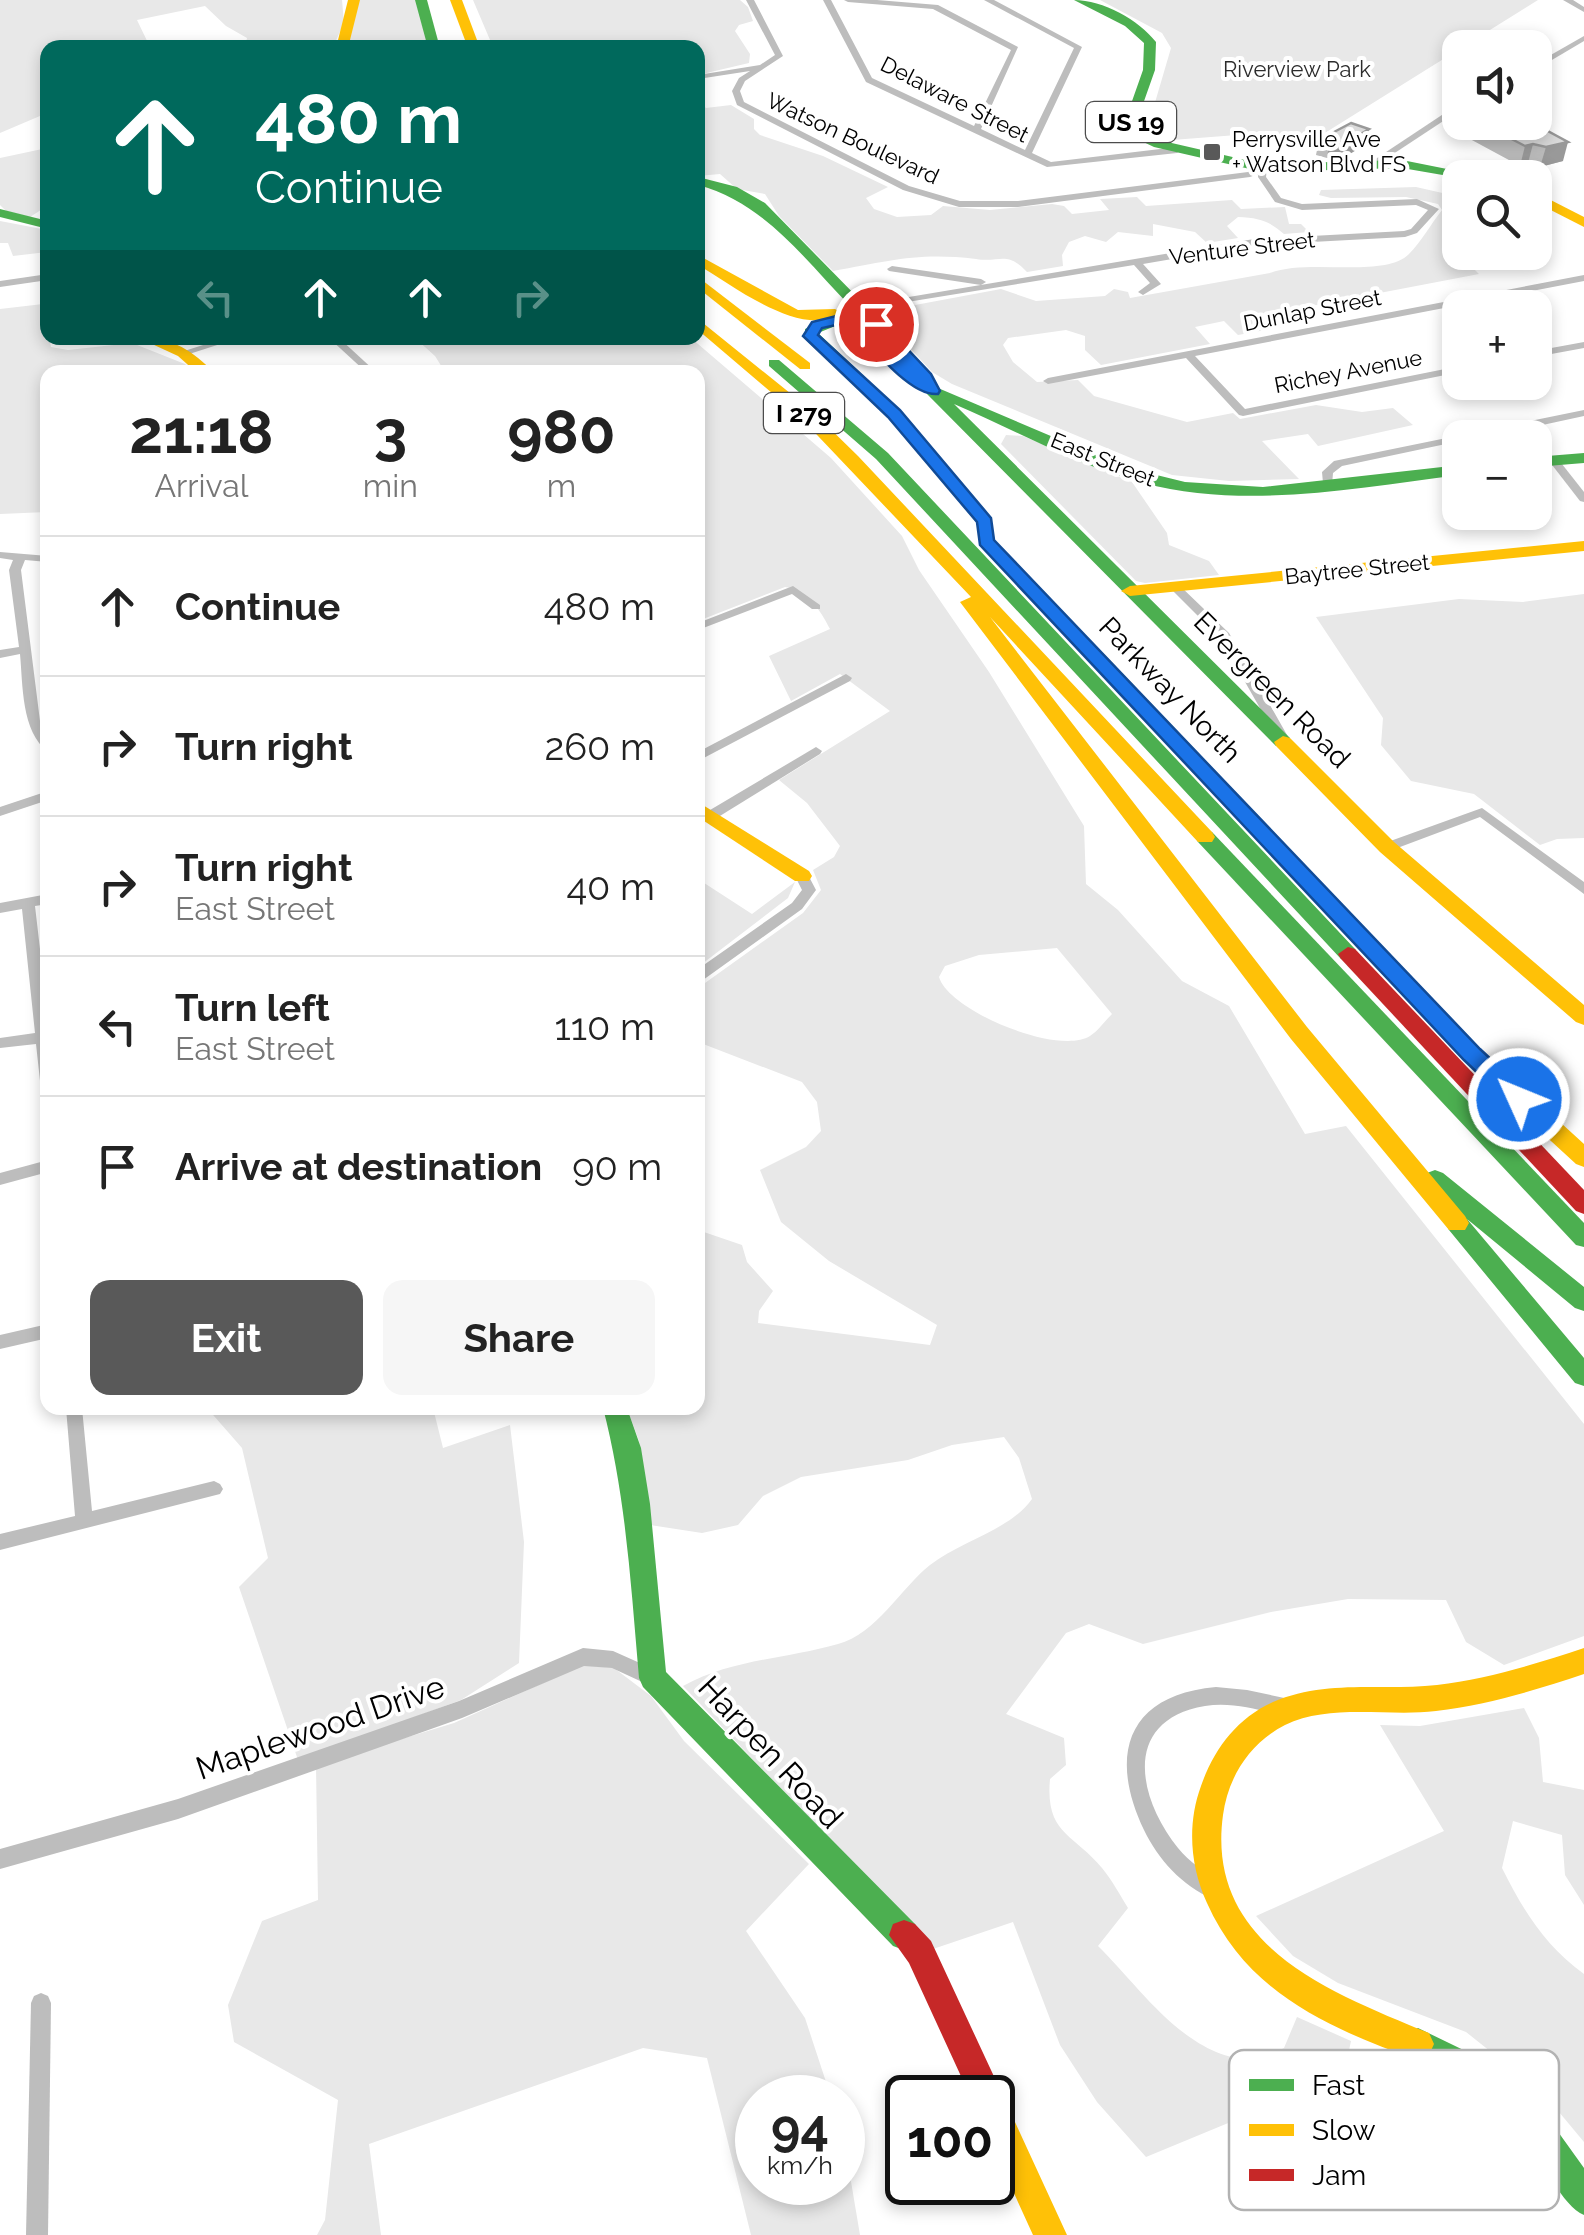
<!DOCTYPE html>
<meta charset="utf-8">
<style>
body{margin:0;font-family:Raleway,sans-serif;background:#f6f6f6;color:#222;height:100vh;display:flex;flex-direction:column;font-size:38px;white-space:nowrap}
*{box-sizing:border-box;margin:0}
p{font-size:32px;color:#767676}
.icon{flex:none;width:55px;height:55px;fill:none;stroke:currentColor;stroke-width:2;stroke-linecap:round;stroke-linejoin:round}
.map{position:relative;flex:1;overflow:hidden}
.sheet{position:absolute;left:40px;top:365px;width:665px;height:1050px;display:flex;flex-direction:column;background:#fff;border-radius:20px;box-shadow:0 5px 15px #0003}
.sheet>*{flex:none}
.hud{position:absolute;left:40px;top:40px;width:665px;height:305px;border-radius:20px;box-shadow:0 5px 15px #0003;background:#00695c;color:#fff;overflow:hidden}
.controls{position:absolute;left:1442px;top:30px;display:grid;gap:20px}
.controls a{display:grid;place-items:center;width:110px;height:110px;border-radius:20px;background:#fff;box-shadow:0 5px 15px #0003;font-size:50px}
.speed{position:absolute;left:735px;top:2075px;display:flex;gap:20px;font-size:50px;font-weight:700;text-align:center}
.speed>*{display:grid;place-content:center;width:130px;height:130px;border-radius:50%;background:#fff;box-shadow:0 5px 15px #0003;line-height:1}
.speed small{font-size:25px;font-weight:400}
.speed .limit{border:5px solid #111;border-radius:15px;background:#fff;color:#111}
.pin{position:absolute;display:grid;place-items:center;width:85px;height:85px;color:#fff;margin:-42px;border:5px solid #fff;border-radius:50%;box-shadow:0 2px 10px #0007}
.me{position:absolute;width:110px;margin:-55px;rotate:314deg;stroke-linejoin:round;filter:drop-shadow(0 0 8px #0008)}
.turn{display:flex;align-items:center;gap:35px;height:210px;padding:0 50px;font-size:45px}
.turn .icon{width:130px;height:130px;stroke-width:2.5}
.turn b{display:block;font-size:70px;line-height:85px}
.lanes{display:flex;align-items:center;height:95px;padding:0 50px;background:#0003;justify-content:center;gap:50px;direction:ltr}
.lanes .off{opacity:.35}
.eta{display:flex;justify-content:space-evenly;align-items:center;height:170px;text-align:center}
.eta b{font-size:60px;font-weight:700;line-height:70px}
.cta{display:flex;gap:20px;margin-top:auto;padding:20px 50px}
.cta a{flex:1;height:115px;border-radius:20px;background:#595959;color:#fff;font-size:40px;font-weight:700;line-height:115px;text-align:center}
.cta a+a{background:#f6f6f6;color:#222}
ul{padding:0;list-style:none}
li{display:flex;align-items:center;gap:30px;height:140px;padding:0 50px;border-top:2px solid #e0e0e0}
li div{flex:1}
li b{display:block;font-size:38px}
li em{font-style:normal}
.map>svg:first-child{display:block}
</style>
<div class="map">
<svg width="1584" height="2235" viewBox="0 0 1584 2235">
<rect width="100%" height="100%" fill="#fff"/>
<g fill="#e8e8e8" fill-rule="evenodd">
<polygon points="0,0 342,0 344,23 333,47 245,47 247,38 226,26 205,6 137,20 150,47 48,48 47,113 0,133"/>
<polygon points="354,0 421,0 434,48 342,48"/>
<polygon points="473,0 740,0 748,7 753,21 739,25 735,31 750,54 749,63 698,75 698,48 493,47"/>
<polygon points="1100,0 1538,0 1312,141 1263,133 1172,140 1149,123 1171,48 1162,33"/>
<path d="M698,82L700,103L706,108L731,105L754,119V129L760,135L823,156L888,187L866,198L874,209L897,217L931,215L943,206L990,210L1052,204L1064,206L1072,214L1109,210L1100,199L1137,197L1146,206L1232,200L1241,209L1285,207L1289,224H1301L1309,232L1284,234C1269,221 1260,218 1238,217L1227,226L1238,238L1207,243L1195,232L1153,224V236L1118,232L1106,242L1085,236L1069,242L1062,255L1063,266L1027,272C1006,250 1001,263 976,259C918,252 890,261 833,271L779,216L765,194L737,189L720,174L698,176Z"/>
<polygon points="47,148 47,206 30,217 6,211 0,205 0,158"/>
<path d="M1416,187L1460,197V252L1476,253L1468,263L1479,274L1301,308L1305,314L1292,317L1298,324L1238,335L1224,321L1195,327L1210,344L1101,365L1085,350V336L1066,330L1008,338L1003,345L1013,362L1037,382L1078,380L1094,396L1187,422L1233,413L1240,419L1316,405L1362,412L1393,408L1413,425L1318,446L1308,434L1262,441L1299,479L1229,481L1172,475L952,384L932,372L883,319V311L1001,289L1036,301L1105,296L1114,289L1128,292L1130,298L1270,273C1308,258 1384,279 1409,254C1421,242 1431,224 1442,210L1438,204L1406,197L1331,198L1319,195L1321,190Z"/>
<polygon points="0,221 47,230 47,252 13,256 8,243 0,243"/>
<polygon points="43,304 51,347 68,350 132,343 185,364 193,372 48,372 47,512 0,514 0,309"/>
<path d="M415,338H691L831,458L902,536L919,570L989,672L1084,826L1086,884L1118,910L1182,981L1229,1006L1305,1134L1346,1126L1584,1424V1636L1504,1665L1466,1642L1446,1600L1348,1599L1271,1612L1143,1644L1089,1624L1066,1633L1006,1714L1064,1738L1066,1765L1050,1779C1045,1834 1073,1833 1102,1868C1112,1880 1120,1895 1128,1908L1098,1946C1141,1988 1186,2059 1254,2060C1264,2060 1275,2052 1284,2048L1297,2017L1351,2041L1339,2097L1250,2114L1146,2157L1097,2102L1060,2045L1013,1922L933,1949L683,1686C732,1659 786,1659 838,1644C876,1634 901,1588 930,1565C961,1541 1010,1530 1032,1499L1019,1458L1004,1437L952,1445L908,1460L801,1477L763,1496L738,1525L702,1533L650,1525L639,1441L627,1408H698V1230L742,1245L747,1262L773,1291L759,1311L758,1323L930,1345L937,1325L829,1261L781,1222L760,1170L806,1147L821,1131L817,1102L802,1082L698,1042V988L803,913L821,890L813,870L834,857L840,846L807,803L779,780L890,711L840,674L791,701L769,656L830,629C820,610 808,590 785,587L698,621V372H445L435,356ZM1057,948L1112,1014C1105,1021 1098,1031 1090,1036C1058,1056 949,1011 939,977L945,966L979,955Z"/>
<polygon points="1006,435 1023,436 1132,482 1167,533 1169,545 1209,561 1219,575 1145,583 1136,581 1001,444"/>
<polygon points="1584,594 1584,838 1557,839 1540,845 1474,794 1411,781 1381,745 1383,718 1316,617 1459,599 1523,602"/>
<polygon points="698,879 752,914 795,882 788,898 698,967"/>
<polygon points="207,1408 433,1408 443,1448 510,1425 524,1542 519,1663 461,1700 298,1760 239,1587 268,1558 242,1448"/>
<polygon points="583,1665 614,1668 651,1696 684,1741 809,1864 746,1931 805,2018 831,2097 758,2098 758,2182 842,2182 843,2134 860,2235 751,2235 707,2058 643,2048 369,2144 381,2235 317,2235 325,2220 338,2100 234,2042 228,2005 262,1921 318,1900 316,1765 454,1723"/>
<path d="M1524,1708L1539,1738L1543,1782L1584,1790V1905L1565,1875L1562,1835L1513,1821L1502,1868C1523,1910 1545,1946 1584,1974V2142L1544,2094L1466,2032L1338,1983L1293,1956L1256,1916L1444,1831L1380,1725L1420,1726Z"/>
</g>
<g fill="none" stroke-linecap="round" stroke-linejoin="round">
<g fill="#bdbdbd" fill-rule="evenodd">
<polygon points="746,0 754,0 783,56 745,81 740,91 744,102 909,186 960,201 1018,201 1248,172 1263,165 1267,168 1266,177 1281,198 1302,204 1417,199 1439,209 1417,233 1405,237 1254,245 1143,264 1161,284 1143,295 1138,292 1150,283 1134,265 858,310 856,308 861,305 1254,239 1404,231 1411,229 1428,210 1416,205 1302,210 1275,202 1258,177 1258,174 1250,177 1018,207 959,207 903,190 737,105 732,91 739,78 750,71 698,79 698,75 760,65 775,55"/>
<polygon points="823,0 831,0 872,78 974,126 1011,50 933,9 848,2 844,0 877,0 938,5 1018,47 981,129 1025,150 1074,48 984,0 994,0 1082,47 1032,153 1051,162 1177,147 1181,150 1177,153 1047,167 866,82"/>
<polygon points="1563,0 1573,0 1584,7 1584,12"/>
<polygon points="1584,36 1584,41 1535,70 1535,64"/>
<polygon points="1460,103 1460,110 1375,166 1368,164"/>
<polygon points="1480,252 1489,252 1479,266 1473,266 1471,264"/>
<polygon points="892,266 981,279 986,282 981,285 889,271 887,269"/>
<polygon points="48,274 48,280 0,287 0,281"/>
<polygon points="1584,275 1584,281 1195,356 1245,409 1460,366 1460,372 1243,416 1239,415 1186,358 1048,384 1043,381 1048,378"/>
<polygon points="225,338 239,338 183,356 178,353"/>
<polygon points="329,338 339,338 376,372 366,372"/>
<polygon points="1584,342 1584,348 1535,357 1535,351"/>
<polygon points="1584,410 1584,416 1483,438 1460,438 1460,441 1342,466 1333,473 1332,485 1323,483 1322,472 1334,461"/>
<polygon points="1554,458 1558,459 1584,492 1584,502 1580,501 1549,461"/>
<path d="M0,552L48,556V562L25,560L21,570L40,721L48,735V752C21,731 23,685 20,654L0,658V650L19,647L9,570L13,560L0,558Z"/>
<polygon points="1175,584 1179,585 1229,633 1291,742 1289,745 1281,745 1220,638 1169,587"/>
<polygon points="793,586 820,605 820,609 812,609 792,594 698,630 698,623"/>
<polygon points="846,674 852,678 850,681 698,761 698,752"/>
<polygon points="816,747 822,751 820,754 715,819 705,819 703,816 705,813"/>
<polygon points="48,791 48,800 0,816 0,807"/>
<polygon points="1482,808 1584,882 1584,894 1480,817 1392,850 1382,850 1380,847 1382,844"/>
<polygon points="802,871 807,873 816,890 802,909 703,980 698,981 698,969 792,903 802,890 795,876"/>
<polygon points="48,894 48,904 35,906 48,1018 48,1095 41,1090 36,1044 0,1048 0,1038 35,1033 22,909 0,913 0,903"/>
<polygon points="48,1160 48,1172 0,1185 0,1173"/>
<polygon points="48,1324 48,1338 0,1349 0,1335"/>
<polygon points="66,1408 82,1408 92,1511 214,1481 220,1484 223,1489 220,1494 0,1550 0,1534 75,1516"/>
<polygon points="583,1648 613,1651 660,1672 662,1678 660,1684 653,1687 612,1668 584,1666 462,1718 178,1819 0,1869 0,1849 178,1799 459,1701"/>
<path d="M1216,1687L1247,1690L1289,1699L1296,1702L1298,1708L1296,1714L1289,1717C1262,1711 1233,1701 1205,1706C1122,1720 1137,1797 1178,1848C1189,1862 1205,1872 1220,1882L1223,1889L1220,1896L1213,1899C1182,1886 1158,1859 1144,1830C1108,1755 1127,1695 1216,1687Z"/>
<polygon points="41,1993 48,1996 51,2003 48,2235 26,2235 31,2003 34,1996"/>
</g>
<g fill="#4caf50" fill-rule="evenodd">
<polygon points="415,0 427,0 440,48 428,48"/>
<path d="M1074,0C1103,0 1139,20 1156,42L1155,70L1137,121L1145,132L1163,141L1263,164L1402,160L1492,178H1460L1402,168L1263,172L1154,147L1135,138L1125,121L1143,70L1144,43L1125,26Z"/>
<path d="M698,177L737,187L765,203L912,353L938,388L1124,467L1185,482L1263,487L1460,465V475C1355,488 1247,510 1143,483C1077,466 1016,430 954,404L1290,738V746H1276L927,394L919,378L860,316L818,333L900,410L991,518L994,541L992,545H980L977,523L888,416L805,339V329L852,308C804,259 765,203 698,185Z"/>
<polygon points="0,209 48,221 48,229 0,217"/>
<polygon points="769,360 779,360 888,453 1355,949 1358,954 1355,959 1341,959 876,459 769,366"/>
<polygon points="1584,453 1584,463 1535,467 1535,457"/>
<polygon points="1205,830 1212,832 1584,1223 1584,1247 1576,1245 1198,842 1195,837 1198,832"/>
<polygon points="1435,1170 1443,1173 1584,1287 1584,1311 1575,1308 1467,1219 1584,1358 1584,1386 1575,1383 1449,1230 1445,1223 1449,1216 1464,1216 1427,1185 1423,1179 1427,1173"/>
<path d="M603,1408H627L641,1448L650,1504L666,1672L915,1924L919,1935L915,1946L904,1950L893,1946L643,1687L639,1678C631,1587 626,1496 603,1408Z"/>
<path d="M1418,2028L1482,2059L1505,2075L1546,2115L1584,2168V2215C1562,2206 1540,2157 1522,2136C1490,2099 1452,2074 1407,2055L1402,2044L1407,2033Z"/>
</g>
<g fill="#ffc107" fill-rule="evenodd">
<polygon points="348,0 360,0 348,48 336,48"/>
<polygon points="450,0 462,0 480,48 468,48"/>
<polygon points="1535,192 1584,217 1584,227 1535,202"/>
<path d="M698,255L798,310L835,309L842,313C802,340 734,286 698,265Z"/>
<polygon points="698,277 810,363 810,369 800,369 698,288"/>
<polygon points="698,319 811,410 858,456 1212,832 1215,837 1212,842 1198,842 990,617 1307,1027 1465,1216 1469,1223 1465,1230 1449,1230 1291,1039 960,602 971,597 799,416 698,330"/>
<path d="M139,338C168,336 193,350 213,372H196L178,356Z"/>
<polygon points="1584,541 1584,551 1130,596 1121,591 1130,586"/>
<polygon points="1097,652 1103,653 1480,1049 1584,1144 1584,1167 1576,1164 1464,1061 1091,661 1091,653"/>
<polygon points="1283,736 1290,738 1394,842 1584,1005 1584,1025 1576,1022 1380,852 1276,746 1274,742"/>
<polygon points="698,802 809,871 812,876 809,881 795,881 698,817"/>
<path d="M1584,1648V1674C1536,1690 1487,1705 1436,1711C1388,1717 1330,1703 1285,1725C1250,1743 1228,1777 1223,1815C1205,1947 1333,1993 1429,2033L1434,2044L1429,2055L1418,2060C1330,2029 1247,1993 1207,1903C1190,1866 1187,1824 1201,1786C1214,1749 1237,1718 1273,1702C1326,1679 1382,1691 1437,1685C1487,1679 1536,1664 1584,1648Z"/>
<polygon points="992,2091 1003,2096 1067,2235 1033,2235 992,2145 992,2098 980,2098"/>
</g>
<g fill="#c62828" fill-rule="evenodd">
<polygon points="1348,947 1355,949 1584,1190 1584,1214 1576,1211 1341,959 1338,954"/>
<polygon points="904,1920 915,1924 931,1941 1004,2098 999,2109 992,2112 992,2098 971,2098 909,1963 889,1935 893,1924"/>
</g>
</g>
<g fill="#bcbcbc">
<polygon points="1474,122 1531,122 1563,161 1540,167 1528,163 1520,166 1470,139"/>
<polygon points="1369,129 1366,144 1348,155 1327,158 1316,155 1319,140"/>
</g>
<g fill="#999">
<polygon points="1369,129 1366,144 1348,155 1327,158 1329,144"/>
<polygon points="1568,142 1563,161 1540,167 1546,147"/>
<polygon points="1533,144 1528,163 1520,166 1525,146"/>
</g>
<g fill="#dbdbdb" stroke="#999" stroke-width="2.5">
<polygon points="1479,122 1531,122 1568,142 1546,147 1533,144 1525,146"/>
<polygon points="1351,123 1369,129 1351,140 1329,144 1319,140"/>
</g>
<path fill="#1a73e8" stroke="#114b97" stroke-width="2.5" d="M852,312L869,325L870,321H881L931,374L940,391L938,394C909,397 868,342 849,322L822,328L818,335L900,410L991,518L994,540L1480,1049L1527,1093L1530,1099L1527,1105H1511L1464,1060L980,545L977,522L888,417L803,336L812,322Z"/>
<rect fill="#595959" stroke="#fff" stroke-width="4" x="1202" y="142" width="20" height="20" rx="5"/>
<g text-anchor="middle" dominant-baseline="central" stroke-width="8" stroke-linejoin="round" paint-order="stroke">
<g font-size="22" fill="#2c2c2c" stroke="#fff">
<text x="1297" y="69">Riverview Park</text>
</g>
<g font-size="22" fill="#000" stroke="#fff">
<text transform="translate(955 99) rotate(27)">Delaware Street</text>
<text transform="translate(853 138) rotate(25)">Watson Boulevard</text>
<text transform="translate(1242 248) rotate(-7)">Venture Street</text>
<text transform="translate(1312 310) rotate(-11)">Dunlap Street</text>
<text transform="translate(1348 371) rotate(-11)">Richey Avenue</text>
<text transform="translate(1103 459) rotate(22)">East Street</text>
<text transform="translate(1357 569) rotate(-6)">Baytree Street</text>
</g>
<g font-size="22" fill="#000" stroke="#fff" text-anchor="start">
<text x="1232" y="139">Perrysville Ave<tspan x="1232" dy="25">+ Watson Blvd FS</tspan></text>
</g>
<g fill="#fff" stroke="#4c4c4c" stroke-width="2.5">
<rect x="1086" y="102" width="90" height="40" rx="8"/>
<rect x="764" y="393" width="80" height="40" rx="8"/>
</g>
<g font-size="25" font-weight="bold" fill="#000">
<text x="1131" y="122">US 19</text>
<text x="804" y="413">I 279</text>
</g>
<g font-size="28" fill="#000" stroke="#fff">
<text transform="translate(1170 690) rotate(46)">Parkway North</text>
<text transform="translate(1272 690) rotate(45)">Evergreen Road</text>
</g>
<g font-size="32" fill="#000" stroke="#fff">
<text transform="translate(320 1727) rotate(-19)">Maplewood Drive</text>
<text transform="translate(771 1752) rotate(47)">Harpen Road</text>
</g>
</g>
<rect x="1229" y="2050" width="330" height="160" rx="15" fill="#fff" stroke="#b2b2b2" stroke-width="2.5"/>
<rect x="1249" y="2079" width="45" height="12" fill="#4caf50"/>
<rect x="1249" y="2124" width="45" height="12" fill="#ffc107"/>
<rect x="1249" y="2169" width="45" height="12" fill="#c62828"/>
<g font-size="28" fill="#000">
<text x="1312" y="2095">Fast</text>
<text x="1312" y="2140">Slow</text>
<text x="1312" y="2185">Jam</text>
</g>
</svg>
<div class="controls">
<a><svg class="icon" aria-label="sound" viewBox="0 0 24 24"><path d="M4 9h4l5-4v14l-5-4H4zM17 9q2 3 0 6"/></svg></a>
<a><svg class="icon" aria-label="search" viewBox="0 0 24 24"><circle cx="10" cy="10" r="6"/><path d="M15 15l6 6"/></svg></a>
<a>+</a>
<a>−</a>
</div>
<div class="speed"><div>94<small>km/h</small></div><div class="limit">100</div></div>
<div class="pin" style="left:876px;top:324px;background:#d93025"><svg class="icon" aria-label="arrive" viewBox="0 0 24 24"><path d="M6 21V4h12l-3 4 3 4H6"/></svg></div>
<svg class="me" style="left:1519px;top:1099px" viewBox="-20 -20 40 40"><circle r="17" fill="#1a73e8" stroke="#fff" stroke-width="3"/><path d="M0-11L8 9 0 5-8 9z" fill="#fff"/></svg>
<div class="hud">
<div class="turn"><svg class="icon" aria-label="ahead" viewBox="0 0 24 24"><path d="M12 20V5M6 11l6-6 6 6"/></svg><div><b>480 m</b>Continue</div></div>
<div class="lanes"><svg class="icon off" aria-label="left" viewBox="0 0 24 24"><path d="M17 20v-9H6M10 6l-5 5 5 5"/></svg><svg class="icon" aria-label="ahead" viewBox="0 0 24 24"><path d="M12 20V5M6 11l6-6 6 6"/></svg><svg class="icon" aria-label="ahead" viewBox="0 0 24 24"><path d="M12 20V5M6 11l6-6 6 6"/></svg><svg class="icon off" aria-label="right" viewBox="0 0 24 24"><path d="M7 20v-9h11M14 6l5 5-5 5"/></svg></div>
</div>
<section class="sheet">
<div class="eta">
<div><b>21:18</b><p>Arrival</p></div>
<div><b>3</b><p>min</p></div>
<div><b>980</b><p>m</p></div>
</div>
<ul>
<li><svg class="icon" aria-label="ahead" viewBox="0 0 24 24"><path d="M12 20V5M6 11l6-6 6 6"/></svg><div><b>Continue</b></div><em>480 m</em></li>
<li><svg class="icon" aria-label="right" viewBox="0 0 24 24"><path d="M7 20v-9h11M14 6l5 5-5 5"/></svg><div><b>Turn right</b></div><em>260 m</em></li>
<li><svg class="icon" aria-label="right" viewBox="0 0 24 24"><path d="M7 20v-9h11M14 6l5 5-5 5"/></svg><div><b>Turn right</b><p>East Street</p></div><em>40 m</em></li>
<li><svg class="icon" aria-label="left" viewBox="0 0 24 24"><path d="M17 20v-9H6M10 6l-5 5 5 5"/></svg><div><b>Turn left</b><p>East Street</p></div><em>110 m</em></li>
<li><svg class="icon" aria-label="arrive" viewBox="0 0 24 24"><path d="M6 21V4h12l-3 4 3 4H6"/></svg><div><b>Arrive at destination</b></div><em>90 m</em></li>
</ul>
<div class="cta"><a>Exit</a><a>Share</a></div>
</section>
</div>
